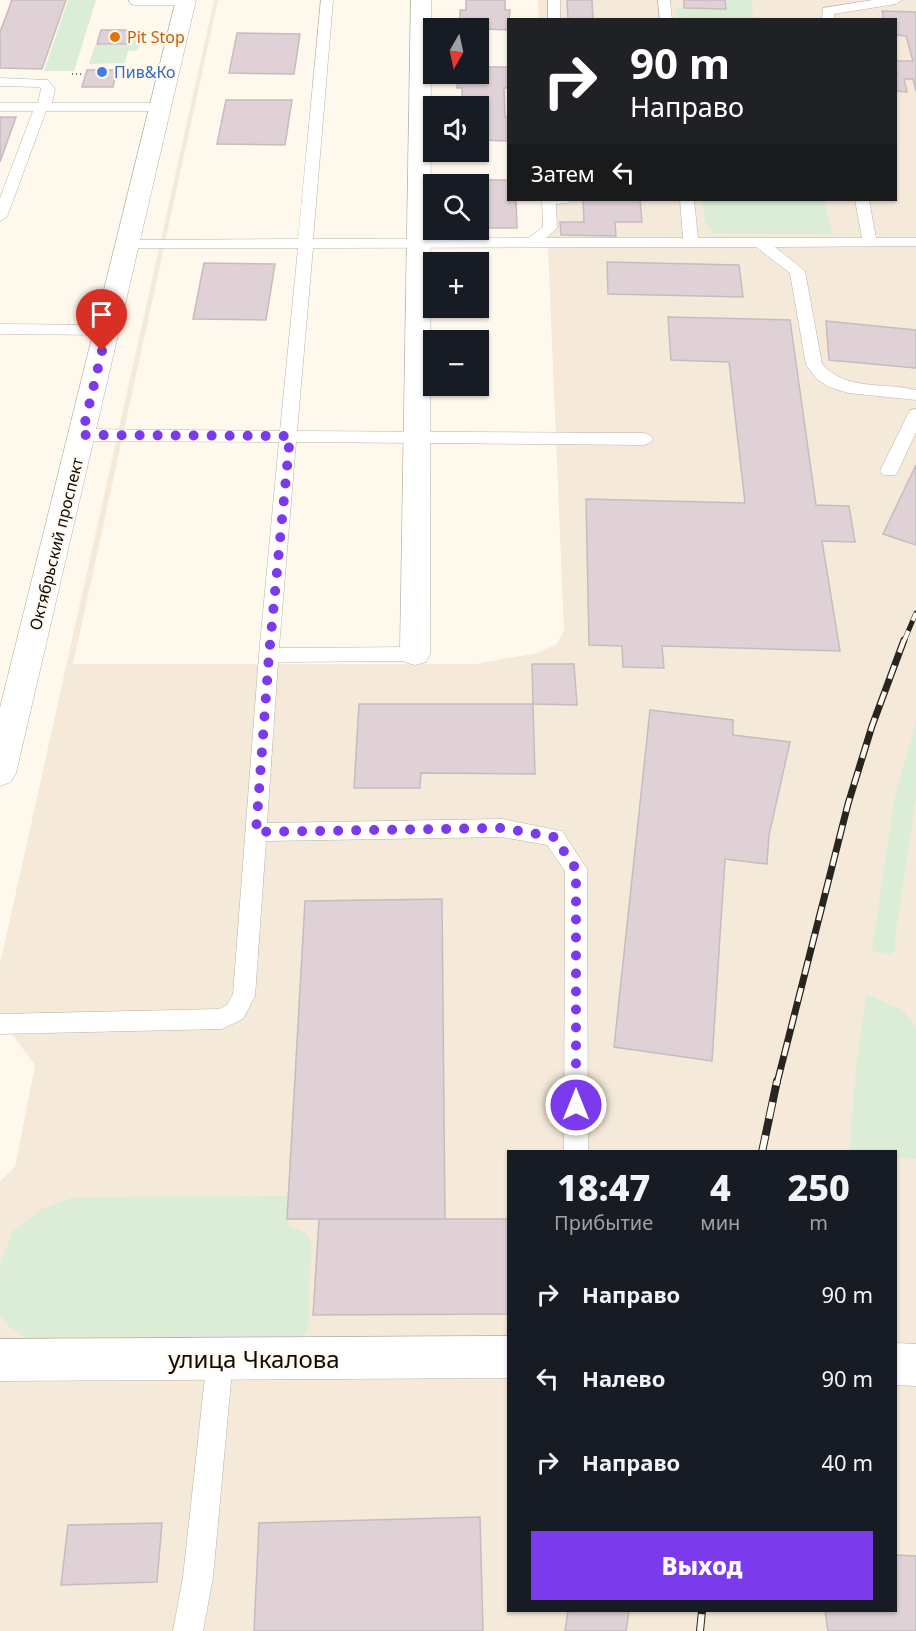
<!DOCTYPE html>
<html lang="ru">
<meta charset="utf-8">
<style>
body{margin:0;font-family:"Noto Sans",sans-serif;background:#20242c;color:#f1f3f6;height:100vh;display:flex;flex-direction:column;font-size:22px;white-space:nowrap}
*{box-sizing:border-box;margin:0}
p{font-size:20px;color:#9ea1a6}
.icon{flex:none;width:33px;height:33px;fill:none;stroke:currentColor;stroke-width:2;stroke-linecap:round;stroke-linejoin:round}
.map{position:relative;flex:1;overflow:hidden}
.details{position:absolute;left:507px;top:1150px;width:390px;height:462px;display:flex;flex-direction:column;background:#171b24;border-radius:0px;box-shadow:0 2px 4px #0004}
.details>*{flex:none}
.top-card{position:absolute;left:507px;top:18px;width:390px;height:183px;border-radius:0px;box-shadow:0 2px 4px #0004;background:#202124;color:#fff;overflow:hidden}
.needle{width:39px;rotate:189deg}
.tools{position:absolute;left:423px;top:18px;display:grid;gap:12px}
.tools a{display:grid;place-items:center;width:66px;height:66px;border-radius:0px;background:#171b24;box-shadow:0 2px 4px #0004;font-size:30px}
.pin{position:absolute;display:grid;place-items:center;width:51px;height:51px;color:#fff;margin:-62px -26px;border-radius:50% 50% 50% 0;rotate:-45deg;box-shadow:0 0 6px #0007}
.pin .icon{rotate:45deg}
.me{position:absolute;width:66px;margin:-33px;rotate:0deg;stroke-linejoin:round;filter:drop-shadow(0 0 4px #0008)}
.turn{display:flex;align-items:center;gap:21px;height:126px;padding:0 24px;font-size:27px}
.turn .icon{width:78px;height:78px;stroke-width:2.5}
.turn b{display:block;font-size:42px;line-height:51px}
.then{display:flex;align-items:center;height:57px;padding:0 24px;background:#0003;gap:12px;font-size:22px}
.eta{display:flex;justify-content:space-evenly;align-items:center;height:102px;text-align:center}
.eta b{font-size:36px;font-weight:800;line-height:42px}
.action{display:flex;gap:12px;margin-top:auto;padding:12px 24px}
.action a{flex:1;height:69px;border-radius:0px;background:#7c3aed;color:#fff;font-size:24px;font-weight:800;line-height:69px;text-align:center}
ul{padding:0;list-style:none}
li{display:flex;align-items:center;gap:18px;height:84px;padding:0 24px}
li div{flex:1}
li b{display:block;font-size:22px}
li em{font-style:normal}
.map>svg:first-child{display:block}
</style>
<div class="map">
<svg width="916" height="1631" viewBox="0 0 916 1631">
<rect width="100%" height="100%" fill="#fff8ed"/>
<path fill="#f5eada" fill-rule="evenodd" d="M214,0H218L73,664H475L537,653L557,644L564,631L546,200H896V20L539,19L538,0H916V1631H0V1181L15,1167L35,1065L0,1018V964ZM508,1152H896V1611H508Z"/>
<g fill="#dbecd7">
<polygon points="68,0 96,0 74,71 44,71"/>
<polygon points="725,0 751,0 754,19 677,19 675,8 726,9"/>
<polygon points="135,30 143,30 138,50 128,51 125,63 89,64 95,45 131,45"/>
<polygon points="702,200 824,200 832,234 713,233 705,222"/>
<polygon points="916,721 916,797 895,938 895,950 890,955 872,950 894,801"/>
<polygon points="866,994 904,1011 916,1026 916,1159 896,1157 896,1152 849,1152 856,1068"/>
<polygon points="288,1196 289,1226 306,1233 311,1241 309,1322 306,1333 296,1343 33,1342 11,1328 0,1316 0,1265 12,1232 40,1210 74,1197"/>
</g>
<g fill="#dfd1d5" stroke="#c8bbbe" stroke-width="1.5">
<polygon points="12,0 66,0 42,69 0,68 0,32"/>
<polygon points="466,0 505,0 505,10 510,10 508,30 460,28 460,10 466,10"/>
<polygon points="567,0 592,0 593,20 568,20"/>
<polygon points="684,0 725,0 726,9 684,8"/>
<polygon points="882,11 916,12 916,91 913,79 904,79 907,92 896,91 896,61 913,61 906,36 896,35 896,20 884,20"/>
<polygon points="101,30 133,30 129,44 97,44"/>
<polygon points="237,33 300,34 294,74 229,73"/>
<polygon points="478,67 508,67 508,88 504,88 505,117 508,117 508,141 478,140 478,106 462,106 462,88 457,88 458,74 478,74"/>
<polygon points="87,70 117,70 113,87 82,87"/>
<polygon points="226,100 292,100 285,145 217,144"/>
<polygon points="0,117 16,117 0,162"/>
<polygon points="459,180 508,180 508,200 516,200 517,228 478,228 478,184 459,184"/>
<polygon points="583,200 640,200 642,222 615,222 616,236 561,235 560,222 584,222"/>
<polygon points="607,262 739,265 743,297 608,294"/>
<polygon points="204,263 275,264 266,320 193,319"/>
<polygon points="668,317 790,320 816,505 849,506 855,542 822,541 840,651 662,646 664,668 623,667 622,646 589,645 586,499 745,503 729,362 671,360"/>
<polygon points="826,321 916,330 916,368 829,360"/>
<polygon points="916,465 916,545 883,534"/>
<polygon points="532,664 574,664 577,705 533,704"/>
<polygon points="359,704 533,704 535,774 421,773 420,788 354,788"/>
<polygon points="650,710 733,720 733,735 790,742 769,835 767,864 725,859 712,1061 614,1047"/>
<polygon points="442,899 445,1219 287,1219 305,901"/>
<polygon points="319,1219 508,1219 508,1314 313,1315"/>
<polygon points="480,1517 483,1631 254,1631 259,1523"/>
<polygon points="162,1523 157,1582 61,1585 68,1525"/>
<polygon points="896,1555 916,1556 916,1631 828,1631 825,1611 896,1611"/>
<polygon points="568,1611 629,1611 626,1631 565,1631"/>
</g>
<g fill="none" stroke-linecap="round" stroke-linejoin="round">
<g stroke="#b8b2a8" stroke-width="1">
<g id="service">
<polygon points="129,0 192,0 192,1 186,5 135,5 131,4"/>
<path d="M321,0H333L313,239L528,238L543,227L542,200H570L568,203L556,204L557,228L546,238H683L680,200H694L698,238H862L855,200H869L876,238H916V246L775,247L805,271L822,364C846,391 883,382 916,390V400L848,393L829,387L818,380L806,365L790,273L756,247L313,248L297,431L644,433L650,435L653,439L650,443L644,445L296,442L279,648L415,647L422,649L425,654L422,659L415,661L278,662L267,823L502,819L562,831L587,869L588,1152H564L565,871L547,845L502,837L266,841L255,996L243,1019L222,1029L0,1034V1014L219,1009L227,1005L233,994L259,655L279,442L82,441L76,439L74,435L76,431L82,429L280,431L298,248H127L120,244L127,240L298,239Z"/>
<rect x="548" y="0" width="12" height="20"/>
<polygon points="658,0 670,0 672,20 660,20"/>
<polygon points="873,0 902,0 896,4 834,14 834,20 822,20 823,8"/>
<polygon points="0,78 48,80 55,89 52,103 161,103 168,107 161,111 46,111 7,217 0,221 0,198 33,111 0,111 0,103 38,103 41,89 39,87 0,86"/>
<polygon points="0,324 107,325 115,330 107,335 0,334"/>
<polygon points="916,409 916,432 898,471 895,475 883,475 880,471 908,414 910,410"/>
<polygon points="220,1346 229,1350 233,1359 213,1577 203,1631 173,1631 183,1577 207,1359 211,1350"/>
</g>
</g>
<g stroke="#b8b2a8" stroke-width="1">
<g id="minor">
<polygon points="411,0 431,0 430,654 426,662 415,665 404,662 400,654"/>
<polygon points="508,1336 508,1378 0,1381 0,1339"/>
<polygon points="896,1343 916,1344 916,1386 896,1385"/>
</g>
</g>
<g stroke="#b8b2a8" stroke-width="1">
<polygon id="primary" points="176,0 196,0 16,773 11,782 0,786 0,708"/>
</g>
<polyline stroke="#7d7872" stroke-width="2" stroke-dasharray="1 3" stroke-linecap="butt" points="72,74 83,74"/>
<use href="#service" fill="#fff" fill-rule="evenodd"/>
<use href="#minor" fill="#fff" fill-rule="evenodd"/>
<use href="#primary" fill="#fff" fill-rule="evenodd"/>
<g stroke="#282521" stroke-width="5">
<polyline id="rail-far2" points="904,641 916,613"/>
</g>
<g stroke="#282521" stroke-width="7">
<polyline id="rail-far1" points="777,1083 848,804 872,726 904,640"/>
</g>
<g stroke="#282521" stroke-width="8">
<g id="rail">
<polyline points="762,1152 777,1081"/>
<polyline points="700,1631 702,1611"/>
</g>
</g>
<use href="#rail-far2" stroke="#fff8ed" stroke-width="4" stroke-dasharray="11" stroke-linecap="butt"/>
<use href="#rail-far1" stroke="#fff8ed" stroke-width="4.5" stroke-dasharray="14" stroke-linecap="butt"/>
<use href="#rail" stroke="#fff8ed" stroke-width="6" stroke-dasharray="17" stroke-linecap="butt"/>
</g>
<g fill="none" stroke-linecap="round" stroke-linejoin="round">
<polyline stroke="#7c3aed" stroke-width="10" stroke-dasharray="0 18" points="102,351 82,435 290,436 269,655 256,832 502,828 554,837 576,869 576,1105"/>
</g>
<circle fill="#e8710a" stroke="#fff8ed" stroke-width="2" cx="115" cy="37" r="6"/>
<circle fill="#3f7fe0" stroke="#fff8ed" stroke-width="2" cx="102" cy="72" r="6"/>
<g text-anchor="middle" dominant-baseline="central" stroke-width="4.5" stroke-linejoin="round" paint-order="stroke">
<g font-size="16" fill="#c56008" stroke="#fff8ed" text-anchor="start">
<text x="127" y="37">Pit Stop</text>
</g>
<g font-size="16" fill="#366cbe" stroke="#fff8ed" text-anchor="start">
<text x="114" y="72">Пив&amp;Ко</text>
</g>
<g font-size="16" fill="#0d0b08" stroke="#fff8ed">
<text transform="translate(56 544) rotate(-76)">Октябрьский проспект</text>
</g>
<g font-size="24" fill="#0d0b08" stroke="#fff8ed">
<text x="254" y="1358">улица Чкалова</text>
</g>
</g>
</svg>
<div class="tools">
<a><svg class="needle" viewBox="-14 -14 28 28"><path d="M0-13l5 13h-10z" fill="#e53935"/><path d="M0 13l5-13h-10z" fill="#9ea1a6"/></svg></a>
<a><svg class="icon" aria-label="sound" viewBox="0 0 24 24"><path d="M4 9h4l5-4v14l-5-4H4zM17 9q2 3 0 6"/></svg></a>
<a><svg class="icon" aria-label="search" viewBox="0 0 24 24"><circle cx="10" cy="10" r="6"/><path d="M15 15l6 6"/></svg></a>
<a>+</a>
<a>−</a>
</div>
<div class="pin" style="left:102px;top:351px;background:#d93025"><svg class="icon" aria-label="arrive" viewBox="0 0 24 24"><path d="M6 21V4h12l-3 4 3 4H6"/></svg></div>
<svg class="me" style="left:576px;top:1105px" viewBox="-20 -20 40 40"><circle r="17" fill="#7c3aed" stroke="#fff" stroke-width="3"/><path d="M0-11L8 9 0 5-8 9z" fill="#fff"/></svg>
<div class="top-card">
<div class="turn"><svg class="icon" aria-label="right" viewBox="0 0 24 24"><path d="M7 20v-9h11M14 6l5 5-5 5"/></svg><div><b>90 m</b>Направо</div></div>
<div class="then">Затем<svg class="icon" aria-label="left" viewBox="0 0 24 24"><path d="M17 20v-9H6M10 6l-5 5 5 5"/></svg></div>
</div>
<section class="details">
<div class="eta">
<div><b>18:47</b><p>Прибытие</p></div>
<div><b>4</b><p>мин</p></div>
<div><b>250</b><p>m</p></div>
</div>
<ul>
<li><svg class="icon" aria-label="right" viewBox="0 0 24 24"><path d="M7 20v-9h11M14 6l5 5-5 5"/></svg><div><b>Направо</b></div><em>90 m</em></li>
<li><svg class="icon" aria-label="left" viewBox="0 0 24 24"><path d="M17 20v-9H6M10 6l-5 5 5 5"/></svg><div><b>Налево</b></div><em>90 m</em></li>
<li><svg class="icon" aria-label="right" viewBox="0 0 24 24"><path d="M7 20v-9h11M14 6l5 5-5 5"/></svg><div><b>Направо</b></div><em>40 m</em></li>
</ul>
<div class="action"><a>Выход</a></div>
</section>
</div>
